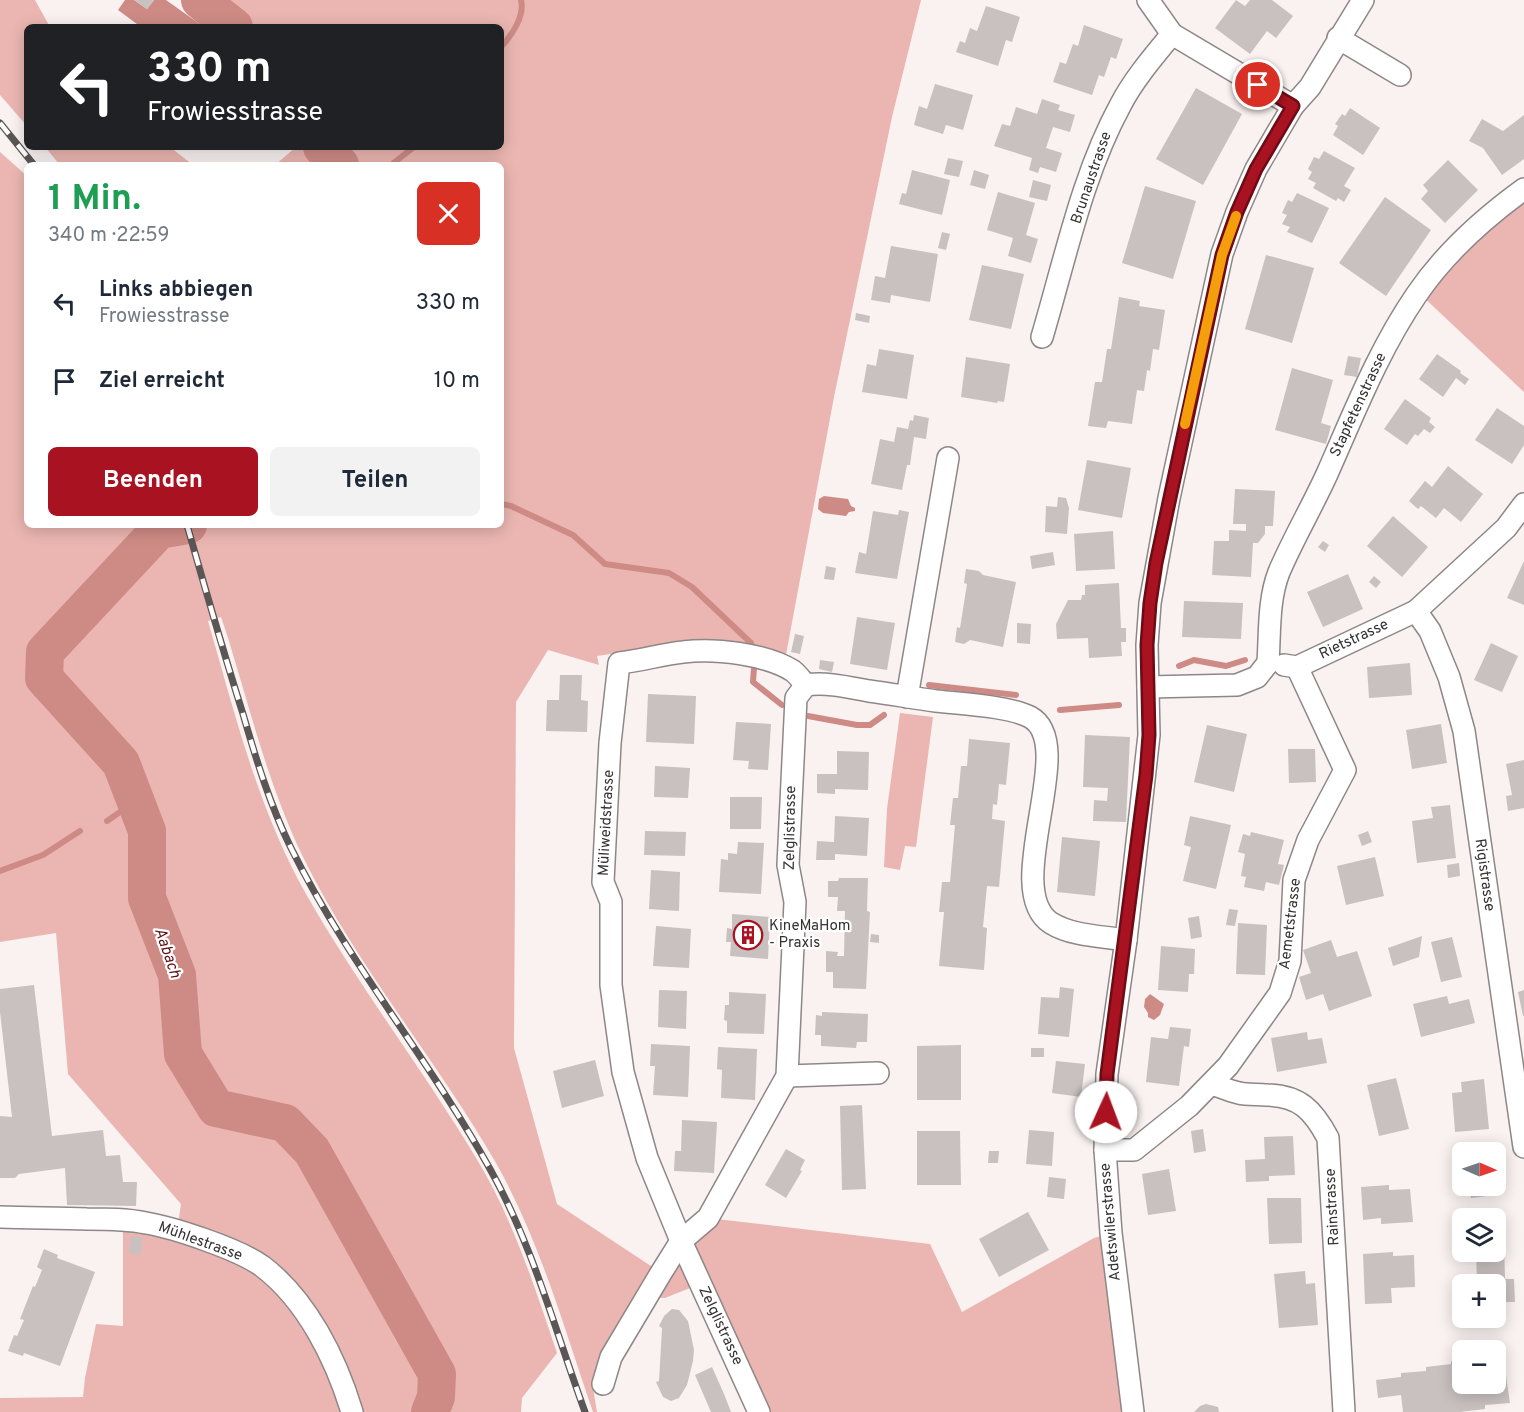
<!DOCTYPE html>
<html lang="de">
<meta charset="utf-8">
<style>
body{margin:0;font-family:Overpass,sans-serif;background:#f2f2f3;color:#1f2937;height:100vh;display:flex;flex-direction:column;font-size:22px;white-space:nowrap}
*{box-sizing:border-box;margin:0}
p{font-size:20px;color:#747a83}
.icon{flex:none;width:33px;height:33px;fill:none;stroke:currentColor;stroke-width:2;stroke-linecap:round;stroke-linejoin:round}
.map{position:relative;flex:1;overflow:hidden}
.drawer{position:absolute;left:24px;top:162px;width:480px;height:366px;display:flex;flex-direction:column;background:#fff;border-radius:9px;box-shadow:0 3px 15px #0003}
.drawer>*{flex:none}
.hud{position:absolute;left:24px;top:24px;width:480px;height:126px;border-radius:9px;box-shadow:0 3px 15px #0003;background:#202124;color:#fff;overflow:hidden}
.needle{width:39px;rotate:92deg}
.controls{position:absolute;left:1452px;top:1142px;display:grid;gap:12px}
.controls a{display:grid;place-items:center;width:54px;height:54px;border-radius:9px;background:#fff;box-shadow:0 3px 15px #0003;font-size:30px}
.pin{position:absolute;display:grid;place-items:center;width:51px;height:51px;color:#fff;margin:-26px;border:3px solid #fff;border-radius:50%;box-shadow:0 2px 6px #0007}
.me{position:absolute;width:66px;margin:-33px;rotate:2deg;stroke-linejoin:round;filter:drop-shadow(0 0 4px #0008)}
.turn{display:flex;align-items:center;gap:21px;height:126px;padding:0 24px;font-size:27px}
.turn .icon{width:78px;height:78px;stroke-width:2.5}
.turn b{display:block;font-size:42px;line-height:51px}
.round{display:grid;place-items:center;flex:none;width:63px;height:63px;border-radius:9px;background:#f2f2f3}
.headline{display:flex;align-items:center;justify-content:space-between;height:102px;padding:0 24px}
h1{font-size:36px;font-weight:700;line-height:45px;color:#1e9e55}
.button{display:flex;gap:12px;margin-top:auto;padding:12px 24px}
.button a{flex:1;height:69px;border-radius:9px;background:#a81221;color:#fff;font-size:24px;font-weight:700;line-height:69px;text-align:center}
.button a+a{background:#f2f2f3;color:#1f2937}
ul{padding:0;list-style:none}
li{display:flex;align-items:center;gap:18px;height:78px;padding:0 24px}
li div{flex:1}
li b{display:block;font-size:22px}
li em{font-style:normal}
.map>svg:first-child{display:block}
</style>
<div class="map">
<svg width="1524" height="1412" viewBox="0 0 1524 1412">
<rect width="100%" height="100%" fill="#f9f2f1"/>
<g fill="#ebb6b1">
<polygon points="0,0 35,0 50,27 27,27 27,126 0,95"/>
<path d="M182,0H921L892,117L834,397L785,660L755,650L705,640L597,656L599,665L548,650L516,702L514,1048L557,1204L660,1272L708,1218L930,1244L962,1312L1094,1238L1111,1233L1133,1412H766L705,1282L665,1298L639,1297L605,1354L593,1388L597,1412H593C564,1328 540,1241 496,1163C436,1059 356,965 303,857C278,805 261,750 245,695C237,669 230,642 221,617L208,621C235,714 258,809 306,894C343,959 387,1021 429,1084C451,1118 474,1152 493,1188C520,1241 538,1297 557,1353L522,1398L521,1412H0V1398L83,1397L85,1378L96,1324L123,1326V1220L177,1231L181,1204L68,1074L56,933L0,942V152L27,176V525H501V165H275L296,147H501V27H207Z"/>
<polygon points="45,147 170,147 193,165 60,165"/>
<polygon points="1524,189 1524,392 1418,292"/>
<polygon points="900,713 933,717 916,847 905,846 900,870 884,867 887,809"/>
</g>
<g fill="#ce8b85">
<polygon points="125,0 134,0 147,9 154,0 166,0 204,27 141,27 118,10"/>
<polygon points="824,496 848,499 851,506 855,508 855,511 849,512 846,516 823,513 818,509 819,499"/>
<polygon points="1150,994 1164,1004 1160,1015 1154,1020 1148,1017 1148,1013 1144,1007 1145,999"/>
</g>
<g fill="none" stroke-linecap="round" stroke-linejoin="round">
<g stroke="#ce8b85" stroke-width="6">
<path d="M501,47C512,35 525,16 521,0"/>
<polyline points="391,165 414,147"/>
<polyline points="501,504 511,506 573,535 605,564 669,573 692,587 751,643"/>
<polyline points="1179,666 1194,660 1226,666 1245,660"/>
<polyline points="754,668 753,682 782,705"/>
<polyline points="929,685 1016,695"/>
<polyline points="1060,710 1119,705"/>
<polyline points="808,716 857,725 870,725 884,715"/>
<polyline points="107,821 136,801"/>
<polyline points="0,871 43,855 80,831"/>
</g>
<g stroke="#ce8b85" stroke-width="38">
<polyline points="200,0 234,27"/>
<polyline points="322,147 340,165"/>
<polyline points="188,525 159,530 45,652 44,678 121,763 147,831 147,898 177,975 183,1054 216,1108 285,1123 312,1151 437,1374 436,1397 430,1412"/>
</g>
</g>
<g fill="#c8c1c0">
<polygon points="134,0 154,0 147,9"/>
<polygon points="1236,0 1245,6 1250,0 1272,0 1293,16 1276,38 1267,31 1250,54 1215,28"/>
<polygon points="986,6 1020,17 1012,42 1006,40 998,66 956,52 960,41 965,43 970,28 977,31"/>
<polygon points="1084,25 1123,39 1116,59 1111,57 1104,77 1099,75 1092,95 1053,82 1060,62 1066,64 1073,44 1078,46"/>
<polygon points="935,84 973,95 963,130 946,125 943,134 914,125 919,106 927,109"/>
<polygon points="1196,88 1242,114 1203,185 1156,159"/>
<polygon points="1042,99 1060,105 1058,110 1075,115 1070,132 1053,127 1046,148 1062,153 1056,172 1040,167 1038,173 1029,170 1032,158 994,146 1002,124 1010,126 1016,107 1037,114"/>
<polygon points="1350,108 1380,128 1363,155 1333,135 1338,126 1335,124 1342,114 1345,116"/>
<polygon points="1524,115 1524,159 1502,175 1483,148 1469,141 1482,119 1503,131"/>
<polygon points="1324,151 1355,168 1344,186 1351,190 1344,202 1338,198 1336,201 1313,188 1316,183 1308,179 1312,172 1308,169 1314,157 1319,159"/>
<polygon points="948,158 963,161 959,177 944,174"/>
<polygon points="1448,160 1478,190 1445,223 1421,199 1428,191 1423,185"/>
<polygon points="912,170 950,180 942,215 899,204 902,193 906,194"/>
<polygon points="974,170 989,175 985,189 970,185"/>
<polygon points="1033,180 1051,185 1047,201 1029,197"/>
<polygon points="1145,186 1196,201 1173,279 1122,263"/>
<polygon points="998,192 1035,203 1026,235 1038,239 1031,263 1008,256 1013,238 987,230"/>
<polygon points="1297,193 1329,208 1312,243 1287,232 1290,227 1282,224 1287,215 1282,213 1288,200 1292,202"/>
<polygon points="1385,197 1431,230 1386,296 1339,263"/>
<polygon points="942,232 950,234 946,250 938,248"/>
<polygon points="891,246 938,254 930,302 891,295 890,303 871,300 875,276 885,278"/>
<polygon points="1266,255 1314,268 1292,343 1245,329"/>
<polygon points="982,265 1024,274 1011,329 969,320"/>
<polygon points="1119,297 1140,301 1139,306 1165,310 1159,350 1153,349 1150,371 1147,370 1144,391 1137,390 1132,424 1108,421 1106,428 1088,426 1095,382 1102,382 1107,349 1111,349"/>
<polygon points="856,313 870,316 869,323 855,320"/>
<polygon points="879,349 914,355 907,399 862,392 867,364 876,366"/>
<polygon points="1437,354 1461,371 1460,373 1469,379 1465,385 1456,378 1443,397 1419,379"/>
<polygon points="1348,356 1361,358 1357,377 1344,375"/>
<polygon points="966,357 1010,364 1004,402 998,401 997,403 961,397"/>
<polygon points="1292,368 1333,380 1321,423 1331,426 1326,444 1275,430"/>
<polygon points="1405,399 1431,418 1429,422 1435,427 1430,433 1424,429 1418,436 1415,434 1407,445 1384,429"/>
<polygon points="1497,408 1524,426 1524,445 1512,464 1475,440"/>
<polygon points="914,415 929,418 928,424 926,439 914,437 910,465 907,465 902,490 871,484 880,439 894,442 897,427 908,429 910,420 913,421"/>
<polygon points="1087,460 1131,468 1122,518 1078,510"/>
<polygon points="1448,466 1483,494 1461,522 1444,508 1436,518 1421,506 1418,509 1409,501 1425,481 1432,487"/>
<polygon points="1235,489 1275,491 1273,526 1265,526 1265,534 1258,543 1253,543 1251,577 1212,575 1214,541 1229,541 1229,530 1246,531 1246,524 1233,524"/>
<polygon points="1058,497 1066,498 1069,508 1067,534 1045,532 1046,506 1057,507"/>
<polygon points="899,510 909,512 897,579 855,573 859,552 866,554 873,511 898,515"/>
<polygon points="1393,516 1428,547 1402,577 1367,546"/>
<polygon points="1113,531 1115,569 1076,571 1074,534"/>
<polygon points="1323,541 1329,545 1325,552 1318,547"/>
<polygon points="1053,552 1055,565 1032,569 1030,556"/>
<polygon points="1524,561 1524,605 1507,598"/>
<polygon points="826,566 836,568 834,580 824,579"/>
<polygon points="966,569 979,571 983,575 1016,582 1003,647 970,640 964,644 955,642 957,627 960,628 967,584 964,583"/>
<polygon points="1348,574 1363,609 1323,627 1307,592"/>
<polygon points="1374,576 1381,582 1376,588 1369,582"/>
<polygon points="1119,583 1121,628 1126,628 1126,642 1121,642 1122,656 1089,658 1088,638 1057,639 1056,624 1068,600 1081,600 1082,595 1085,595 1085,585"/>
<polygon points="1184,601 1243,603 1241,639 1182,637"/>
<polygon points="857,617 895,623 887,670 850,664"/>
<polygon points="1017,623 1031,624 1030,644 1017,643"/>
<polygon points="795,634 804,636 800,654 791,652"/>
<polygon points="1491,643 1518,656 1502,692 1474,680"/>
<polygon points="820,660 834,662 832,672 819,669"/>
<polygon points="1410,663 1412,695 1369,698 1367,667"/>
<polygon points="560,675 582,675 581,700 588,701 587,732 546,731 547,700 559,700"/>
<polygon points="648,694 696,696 694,744 646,742"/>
<polygon points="736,722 771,724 768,770 748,769 749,761 733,760"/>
<polygon points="1441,724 1447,763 1412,769 1406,730"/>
<polygon points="1207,725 1247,734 1234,792 1194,782"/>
<polygon points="1085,735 1130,737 1126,822 1093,821 1094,800 1107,801 1108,788 1083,787"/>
<polygon points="969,739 1010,743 1006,785 999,784 997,805 993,804 992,819 1005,821 999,887 987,886 983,927 987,928 984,970 939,966 944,912 939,912 942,882 950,882 955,825 950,825 953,798 958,798 961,766 967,766"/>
<polygon points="1288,749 1315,749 1316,782 1289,783"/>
<polygon points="837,751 869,752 868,790 835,789 835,794 817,793 817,774 837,774"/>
<polygon points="1524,760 1524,808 1508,811 1506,796 1512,795 1506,764"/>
<polygon points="655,766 690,768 688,798 654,797"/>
<polygon points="730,797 762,797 761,829 730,829"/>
<polygon points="1450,805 1456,858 1417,863 1412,821 1433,818 1431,807"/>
<polygon points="835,816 869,818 867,856 835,854 835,860 816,860 817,841 834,842"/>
<polygon points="1190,816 1231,825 1216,889 1183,881 1191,847 1184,845"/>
<polygon points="645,831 686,832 685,856 644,855"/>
<polygon points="1368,831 1372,842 1362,846 1358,835"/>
<polygon points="1251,832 1284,840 1278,864 1284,865 1279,885 1266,882 1264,891 1244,887 1246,877 1241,876 1245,854 1238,852 1243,834 1250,836"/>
<polygon points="1062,837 1100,841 1095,896 1057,892"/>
<polygon points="738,842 764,843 761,894 719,892 721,859 728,860 728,853 737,854"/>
<polygon points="1375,857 1384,896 1346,905 1337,866"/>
<polygon points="1459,863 1460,876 1448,878 1447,865"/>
<polygon points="651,870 680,872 679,911 649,909"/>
<polygon points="839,878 868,878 867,911 870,912 866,989 833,988 833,972 826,972 826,951 838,952 837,956 844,956 845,911 837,911 838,897 828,897 828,881 838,881"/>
<polygon points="1229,909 1238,910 1235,926 1226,925"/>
<polygon points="732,914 770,917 768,959 730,956 731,942 726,942 727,928 732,929"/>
<polygon points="1199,916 1202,937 1191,939 1188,918"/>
<polygon points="1238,923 1267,925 1265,975 1236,974"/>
<polygon points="656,926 691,929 689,968 653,966"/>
<polygon points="871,934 879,935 879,943 870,942"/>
<polygon points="1422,936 1419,957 1393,966 1388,948"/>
<polygon points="1452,937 1462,977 1441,982 1431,942"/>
<polygon points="1331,940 1337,957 1357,951 1372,996 1329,1011 1323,994 1306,1000 1299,977 1311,973 1303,950"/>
<polygon points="1161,946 1195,949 1194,974 1189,974 1188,992 1158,990"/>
<polygon points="34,985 52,1136 103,1130 106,1156 120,1155 123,1182 137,1182 136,1206 67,1205 65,1168 19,1174 15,1178 0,1178 0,1116 12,1117 0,1012 0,989"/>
<polygon points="1060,987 1074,989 1069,1037 1038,1034 1041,997 1059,998"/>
<polygon points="659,990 687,991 686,1029 658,1027"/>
<polygon points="1524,990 1524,1016 1523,1016 1518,992"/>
<polygon points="729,992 766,994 764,1034 727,1033 727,1021 724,1020 725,1005 729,1005"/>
<polygon points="1447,996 1449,1004 1469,999 1475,1023 1421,1037 1413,1004"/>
<polygon points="822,1012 868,1014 867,1042 857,1042 856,1048 821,1046 821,1035 815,1035 816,1015 822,1016"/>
<polygon points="1170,1027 1191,1029 1189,1047 1184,1046 1179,1086 1146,1082 1151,1037 1168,1039"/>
<polygon points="1307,1032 1308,1040 1322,1038 1327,1063 1277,1072 1271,1038"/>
<polygon points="651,1044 690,1046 688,1097 653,1095 655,1066 650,1066"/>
<polygon points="961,1045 961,1100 917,1100 917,1046"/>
<polygon points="718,1047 757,1049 755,1100 721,1098 722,1070 717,1069"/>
<rect x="1031" y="1048" width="13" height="9"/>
<polygon points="595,1060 604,1096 562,1108 553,1071"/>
<polygon points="1056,1061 1085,1064 1081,1097 1052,1093"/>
<polygon points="1396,1078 1409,1129 1379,1136 1367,1085"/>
<polygon points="1484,1079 1489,1129 1455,1132 1452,1093 1462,1092 1461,1082"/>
<polygon points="862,1105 866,1189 842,1190 840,1106"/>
<polygon points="682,1120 717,1122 714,1173 674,1171 675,1151 681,1151"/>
<polygon points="1203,1129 1206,1151 1194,1153 1191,1131"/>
<polygon points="1029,1130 1054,1132 1052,1166 1026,1164"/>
<polygon points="917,1131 960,1131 961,1185 917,1185"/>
<polygon points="1293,1136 1295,1175 1269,1176 1269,1181 1246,1182 1245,1160 1265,1159 1264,1137"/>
<polygon points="786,1149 805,1160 800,1170 802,1171 786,1198 765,1185"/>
<polygon points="989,1151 999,1151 998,1163 988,1163"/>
<polygon points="1496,1152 1498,1152 1502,1194 1471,1198 1469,1185 1496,1185"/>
<polygon points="1169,1169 1176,1211 1148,1215 1142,1174"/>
<polygon points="1049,1177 1066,1179 1064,1199 1047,1197"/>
<polygon points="1389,1185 1389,1190 1410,1189 1413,1222 1381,1224 1381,1218 1363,1220 1361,1187"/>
<polygon points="1267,1198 1301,1198 1302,1243 1269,1244"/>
<polygon points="1028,1212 1049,1250 999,1277 979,1239"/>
<polygon points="131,1236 143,1238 140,1255 129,1253"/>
<polygon points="1504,1238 1505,1279 1514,1279 1515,1302 1496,1302 1496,1284 1477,1284 1476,1251 1496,1251 1496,1239"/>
<polygon points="44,1249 58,1255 57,1258 95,1272 60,1366 24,1353 23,1356 8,1351 14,1335 17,1336 24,1320 20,1319 33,1286 35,1287 42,1270 37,1267"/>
<polygon points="1393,1252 1393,1256 1414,1255 1415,1287 1391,1288 1392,1303 1365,1304 1363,1254"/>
<polygon points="1305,1271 1306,1284 1315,1283 1318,1325 1279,1328 1274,1274"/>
<polygon points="672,1309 679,1310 688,1321 694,1350 693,1361 687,1385 679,1398 671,1401 663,1397 656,1382 659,1381 662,1328 659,1326 664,1316"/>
<polygon points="1503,1355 1510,1403 1485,1405 1485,1409 1460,1412 1403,1412 1401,1395 1378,1398 1376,1380 1401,1377 1401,1373 1426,1371 1426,1367 1451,1364 1451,1361 1462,1360 1462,1383 1496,1383 1496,1356"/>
<polygon points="712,1367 724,1394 731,1412 711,1412 695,1375"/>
<polygon points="1206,1404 1218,1407 1219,1412 1194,1412 1200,1406"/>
</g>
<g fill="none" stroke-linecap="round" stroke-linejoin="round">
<g stroke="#8e8787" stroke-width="24">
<g id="minor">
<polyline points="1148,0 1172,34 1293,106"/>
<polyline points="1338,38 1400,75"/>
<path d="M1042,337C1065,260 1082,175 1121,104C1134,79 1154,56 1172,34"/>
<polyline points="1416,611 1430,631 1449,677 1464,731 1524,1147"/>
<path d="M1268,663C1270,633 1268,600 1279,572C1293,539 1312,507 1327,474C1354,413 1379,349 1417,294C1445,253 1484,218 1524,189"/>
<polyline points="1284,665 1297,667 1416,611 1506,528 1524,504"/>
<polyline points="1148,687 1237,685 1257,677 1268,663"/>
<polyline points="907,697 948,458"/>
<polyline points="787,1076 878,1073"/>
<path d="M1212,1084C1221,1087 1230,1091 1239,1093C1247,1095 1258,1094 1267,1095C1300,1096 1313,1110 1328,1138L1344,1412"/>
<polyline points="1105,1150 1134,1150 1189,1106 1228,1066 1280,993 1290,961 1294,880 1308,840 1345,770 1297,667"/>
<path d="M0,1217C29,1218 58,1218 87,1219C107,1219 127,1219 146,1223C175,1228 238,1249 262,1266C307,1300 336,1359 352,1412"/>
<path d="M603,1384L611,1357L661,1273L681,1241L708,1218L787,1076L795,902L788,865L796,698L806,685C827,682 847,687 869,691C891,694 914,698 936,701C962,704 1009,706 1030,717C1080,744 999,889 1051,923C1072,936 1101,936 1126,940"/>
<path d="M759,1412L681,1241L647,1158L623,1072L611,985V902L603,882L610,743L619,663C641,661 662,654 683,652C715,648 766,654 793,671C798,675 802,681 806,685"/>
<polyline points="1133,1412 1111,1233 1105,1150 1107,1074 1126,940 1149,735 1147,645 1150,603 1169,498 1222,254 1237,212 1256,169 1293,106 1310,87 1363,0"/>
</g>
</g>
<use href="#minor" stroke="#fff" stroke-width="21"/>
<g stroke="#5a5656" stroke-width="7">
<g id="rail">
<polyline points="0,123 34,165"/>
<path d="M187,525C205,588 223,651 243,714C256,759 270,805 291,848C347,961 429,1059 490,1169C533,1246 555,1330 585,1412"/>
</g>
</g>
<use href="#rail" stroke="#fff" stroke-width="4.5" stroke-dasharray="14" stroke-linecap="butt"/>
</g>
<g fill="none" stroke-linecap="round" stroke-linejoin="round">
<g stroke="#6d0c15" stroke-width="15">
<polyline id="route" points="1106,1112 1107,1074 1146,775 1149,735 1147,645 1150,603 1156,563 1222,255 1237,212 1256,169 1293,106 1258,85"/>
</g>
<use href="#route" stroke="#a81221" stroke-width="10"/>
<polyline stroke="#f59e0b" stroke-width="10" points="1185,424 1222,255 1236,216"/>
</g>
<defs>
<g id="building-ring" transform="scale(1.5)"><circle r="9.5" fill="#fff" stroke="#a81221" stroke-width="1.5"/><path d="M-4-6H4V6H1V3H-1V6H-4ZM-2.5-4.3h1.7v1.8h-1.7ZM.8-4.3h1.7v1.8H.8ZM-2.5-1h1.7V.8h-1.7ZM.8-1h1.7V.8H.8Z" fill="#a81221"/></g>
</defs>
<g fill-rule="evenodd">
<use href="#building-ring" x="748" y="935"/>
</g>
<g text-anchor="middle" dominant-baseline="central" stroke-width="4.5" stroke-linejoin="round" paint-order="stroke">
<g font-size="15" fill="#353232" stroke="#fff">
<text transform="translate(1092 178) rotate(-71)">Brunaustrasse</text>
<text transform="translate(1359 405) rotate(-65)">Stapfetenstrasse</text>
<text transform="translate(1354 640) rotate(-25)">Rietstrasse</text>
<text transform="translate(607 823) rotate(-87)">Müliweidstrasse</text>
<text transform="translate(791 828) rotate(-89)">Zelglistrasse</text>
<text transform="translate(1484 875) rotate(82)">Rigistrasse</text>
<text transform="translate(1291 924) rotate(-83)">Aemetstrasse</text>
<text transform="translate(1333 1207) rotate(-93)">Rainstrasse</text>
<text transform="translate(1111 1222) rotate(-95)">Adetswilerstrasse</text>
<text transform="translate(200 1242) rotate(20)">Mühlestrasse</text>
<text transform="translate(720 1326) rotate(65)">Zelglistrasse</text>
</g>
<g font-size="15" fill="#353232" stroke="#fff" text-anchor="start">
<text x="769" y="926">KineMaHom<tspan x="769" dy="17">- Praxis</tspan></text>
</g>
<g font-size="16" font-style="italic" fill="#621014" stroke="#fff">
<text transform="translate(167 953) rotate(71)">Aabach</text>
</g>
</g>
</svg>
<div class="controls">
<a><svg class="needle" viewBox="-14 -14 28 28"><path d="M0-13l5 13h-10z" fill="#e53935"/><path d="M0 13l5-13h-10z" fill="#747a83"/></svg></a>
<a><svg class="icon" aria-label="layers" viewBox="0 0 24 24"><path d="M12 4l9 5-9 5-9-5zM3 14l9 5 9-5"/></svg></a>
<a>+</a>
<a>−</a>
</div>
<div class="pin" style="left:1258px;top:85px;background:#d93025"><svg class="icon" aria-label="arrive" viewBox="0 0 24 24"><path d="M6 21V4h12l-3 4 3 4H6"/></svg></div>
<svg class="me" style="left:1106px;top:1112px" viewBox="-20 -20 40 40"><circle r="19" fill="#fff"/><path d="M0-13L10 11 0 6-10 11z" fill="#a81221"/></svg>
<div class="hud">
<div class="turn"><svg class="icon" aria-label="left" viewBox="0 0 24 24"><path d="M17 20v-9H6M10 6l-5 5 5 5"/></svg><div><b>330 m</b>Frowiesstrasse</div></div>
</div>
<section class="drawer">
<div class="headline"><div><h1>1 Min.</h1><p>340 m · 22:59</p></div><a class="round" style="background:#d93025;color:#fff"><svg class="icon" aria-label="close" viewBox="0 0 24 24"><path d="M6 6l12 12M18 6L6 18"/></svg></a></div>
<ul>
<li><svg class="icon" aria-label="left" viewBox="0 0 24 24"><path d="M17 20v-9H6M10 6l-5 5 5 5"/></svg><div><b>Links abbiegen</b><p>Frowiesstrasse</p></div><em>330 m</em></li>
<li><svg class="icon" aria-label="arrive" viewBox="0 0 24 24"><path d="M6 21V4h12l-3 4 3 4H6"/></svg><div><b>Ziel erreicht</b></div><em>10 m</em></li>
</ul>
<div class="button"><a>Beenden</a><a>Teilen</a></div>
</section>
</div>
